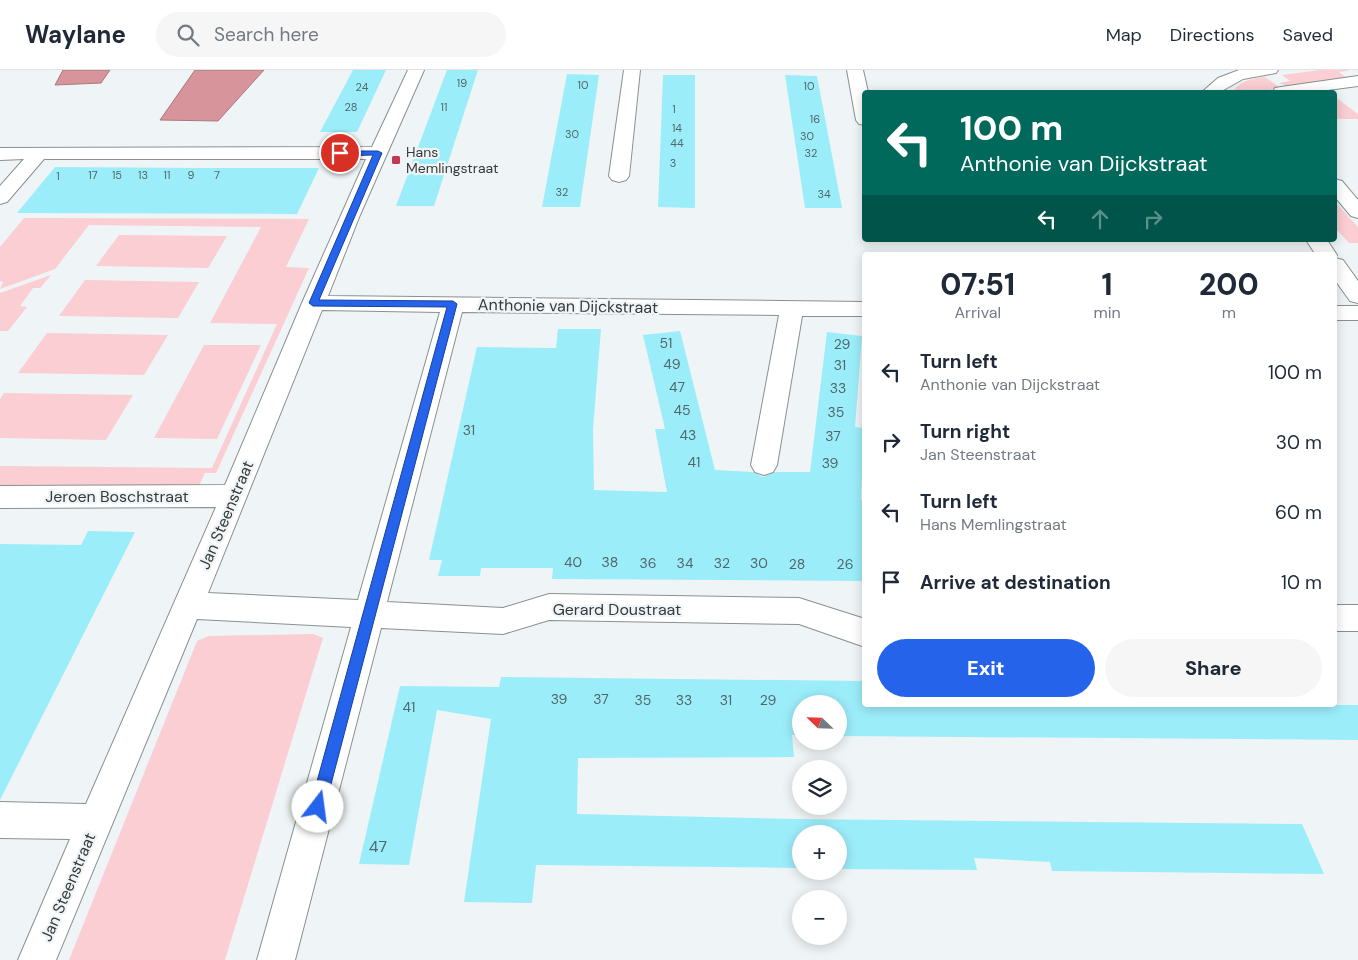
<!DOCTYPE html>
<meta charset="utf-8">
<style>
body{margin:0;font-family:"DM Sans",sans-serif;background:#f6f6f7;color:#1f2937;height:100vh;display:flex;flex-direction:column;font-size:19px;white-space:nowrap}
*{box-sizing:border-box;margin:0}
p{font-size:16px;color:#747a83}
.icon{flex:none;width:28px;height:28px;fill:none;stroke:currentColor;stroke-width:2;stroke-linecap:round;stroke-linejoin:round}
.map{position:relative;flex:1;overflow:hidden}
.drawer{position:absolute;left:862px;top:182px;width:475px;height:455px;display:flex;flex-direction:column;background:#fff;border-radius:5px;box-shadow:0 2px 12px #0003}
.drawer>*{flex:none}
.guide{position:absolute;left:862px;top:20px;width:475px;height:152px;border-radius:5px;box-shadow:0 2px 12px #0003;background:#00695c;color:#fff;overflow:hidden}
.needle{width:32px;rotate:293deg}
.buttons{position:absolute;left:792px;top:625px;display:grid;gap:10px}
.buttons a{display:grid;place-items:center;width:55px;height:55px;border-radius:50%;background:#fff;box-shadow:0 2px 12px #0003;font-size:25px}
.pin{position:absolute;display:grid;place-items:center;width:42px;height:42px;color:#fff;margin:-21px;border:2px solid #fff;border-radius:50%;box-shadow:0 1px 5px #0007}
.me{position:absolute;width:55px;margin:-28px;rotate:15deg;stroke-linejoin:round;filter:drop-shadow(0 0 4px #0008)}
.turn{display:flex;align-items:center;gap:18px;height:105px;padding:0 15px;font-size:22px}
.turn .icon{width:65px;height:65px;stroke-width:2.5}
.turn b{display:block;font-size:35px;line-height:42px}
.lanes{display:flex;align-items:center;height:48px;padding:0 15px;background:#0003;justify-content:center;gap:25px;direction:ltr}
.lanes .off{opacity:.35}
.eta{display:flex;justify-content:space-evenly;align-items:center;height:85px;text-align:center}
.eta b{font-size:30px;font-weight:800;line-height:35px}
.cta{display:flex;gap:10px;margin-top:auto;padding:10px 15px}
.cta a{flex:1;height:58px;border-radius:30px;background:#2563eb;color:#fff;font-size:20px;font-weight:800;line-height:58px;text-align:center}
.cta a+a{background:#f6f6f7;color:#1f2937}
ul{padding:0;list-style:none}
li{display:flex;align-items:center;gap:15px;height:70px;padding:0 15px}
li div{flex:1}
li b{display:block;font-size:19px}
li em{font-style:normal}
header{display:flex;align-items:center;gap:30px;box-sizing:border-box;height:70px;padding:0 25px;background:#fff;border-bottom:1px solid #e0e1e3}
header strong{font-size:24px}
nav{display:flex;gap:28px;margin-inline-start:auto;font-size:18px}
.search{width:350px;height:45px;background:#f6f6f7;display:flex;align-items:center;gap:12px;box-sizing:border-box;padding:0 18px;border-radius:28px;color:#747a83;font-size:19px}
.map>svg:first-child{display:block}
</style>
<header>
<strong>Waylane</strong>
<div class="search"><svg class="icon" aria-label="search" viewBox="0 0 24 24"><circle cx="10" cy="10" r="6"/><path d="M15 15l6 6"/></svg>Search here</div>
<nav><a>Map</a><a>Directions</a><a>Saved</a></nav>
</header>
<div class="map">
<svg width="1358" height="890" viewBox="0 0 1358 890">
<rect width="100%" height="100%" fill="#eff5f6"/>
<g fill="#faced2">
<polygon points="1321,0 1350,0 1339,2 1347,8 1286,16 1280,13 1290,11 1282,5"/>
<path d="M1265,7L1279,17L1264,22H1233C1240,10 1252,9 1265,7Z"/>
<polygon points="1335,27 1358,44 1358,49 1335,49"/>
<polygon points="1335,132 1358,157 1358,173 1349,173 1335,158"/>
<polygon points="24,148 309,149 286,197 309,198 216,403 205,403 198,418 0,417 0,396 212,398 277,254 210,253 261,157 89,155 55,199 0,219 3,212 0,211 0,177"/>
<polygon points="119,165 227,166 208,198 96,196"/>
<polygon points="51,205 40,218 33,218 20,236 27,237 8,261 0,261 0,223"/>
<polygon points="85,210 199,212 178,248 59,246"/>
<polygon points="47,263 168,265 144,305 18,303"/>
<polygon points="204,275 261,275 217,369 154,368"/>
<polygon points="4,323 133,325 106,370 0,368 0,329"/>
<polygon points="313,564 323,568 225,890 69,890 197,571 209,566"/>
</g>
<g fill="#d7959b" stroke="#a7797e">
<polygon points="63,0 110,0 101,13 55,15"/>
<polygon points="195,0 264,0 218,51 160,50"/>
</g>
<g fill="#9cedfa">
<polygon points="353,0 386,0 357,62 320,62"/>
<polygon points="447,0 478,0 434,136 396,136"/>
<polygon points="567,4 599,5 580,137 542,137"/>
<polygon points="663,5 695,5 695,138 658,137"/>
<polygon points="785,5 817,6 842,138 805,138"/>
<polygon points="55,97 209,98 319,98 297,144 17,143"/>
<polygon points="558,259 601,259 593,359 594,420 628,421 667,422 655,359 665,359 643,265 680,261 715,400 753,402 763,407 775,402 810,402 827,262 862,266 855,357 864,358 861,430 865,430 865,511 552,509 553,498 481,498 480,506 438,506 442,490 429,490 477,277 556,278"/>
<polygon points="88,461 135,462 0,730 0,474 81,475"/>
<polygon points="501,607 865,611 865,635 1358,635 1358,670 839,666 839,634 801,634 801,665 792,665 794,687 578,688 577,744 798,749 1302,754 1324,804 1052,801 1050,792 974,788 977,800 839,799 839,764 801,764 801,798 536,795 532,833 464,832 491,649 437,640 409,795 359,794 400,616 499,617"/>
</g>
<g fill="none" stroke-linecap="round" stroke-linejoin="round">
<g stroke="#8a9090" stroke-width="2">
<g id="minor">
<path d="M408,0H424L360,145L328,226L865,232V246H802L777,395L773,402L764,405L755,402L751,395L779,245L462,242L387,532L503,538L549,524L799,528L865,549V577L799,554L549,550L503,564L381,558L295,890H257L351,557L197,549L56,890H18L70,769L0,768V732L86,734L216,437L0,438V416L225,415L302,233L366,89H44L7,132L0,134V116L24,89L0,90V78L372,77ZM322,240L440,242L358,530L208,523Z"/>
<polygon points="624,0 640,0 629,106 626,110 619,112 612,110 609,106"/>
<polygon points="847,0 863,0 868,22 865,22 865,55 859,54 856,50"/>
<polygon points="1239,0 1278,0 1276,3 1243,9 1220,22 1202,22 1218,8"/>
<polygon points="1358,6 1358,16 1313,22 1273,22 1275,18 1281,17"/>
<polygon points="1335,109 1342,111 1358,130 1358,148 1351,146 1335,127"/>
<polygon points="1306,170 1327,170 1337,185 1335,188 1343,190 1358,211 1358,233 1350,231 1335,210 1335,185 1316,185"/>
<rect x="1335" y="236" width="23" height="14"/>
<rect x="1335" y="535" width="23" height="26"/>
</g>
</g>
<use href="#minor" fill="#fff" fill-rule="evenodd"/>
</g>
<polygon fill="#2563eb" stroke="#184099" points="378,81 382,83 319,230 453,231 457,234 325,737 323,742 318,744 313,742 310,737 447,237 313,236 309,233 373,85 340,86 336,83 340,81"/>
<rect fill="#c63655" stroke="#eff5f6" stroke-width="2" x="391" y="85" width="10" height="10" rx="2.5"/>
<g text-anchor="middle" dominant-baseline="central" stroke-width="4.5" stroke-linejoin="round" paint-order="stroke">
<g font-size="11" fill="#50666a">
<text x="462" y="13">19</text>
<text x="583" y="15">10</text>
<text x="809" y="16">10</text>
<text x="362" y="17">24</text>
<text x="351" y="37">28</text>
<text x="444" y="37">11</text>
<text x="674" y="39">1</text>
<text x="815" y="49">16</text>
<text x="677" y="58">14</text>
<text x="572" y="64">30</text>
<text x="807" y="66">30</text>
<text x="677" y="73">44</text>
<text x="811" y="83">32</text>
<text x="673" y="93">3</text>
<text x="93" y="105">17</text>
<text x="117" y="105">15</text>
<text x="143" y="105">13</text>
<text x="167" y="105">11</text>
<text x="191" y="105">9</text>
<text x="217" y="105">7</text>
<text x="58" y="106">1</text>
<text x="562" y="122">32</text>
<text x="824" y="124">34</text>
</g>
<g font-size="14" fill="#37393a" stroke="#eff5f6" text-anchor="start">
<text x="406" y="82">Hans<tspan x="406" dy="16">Memlingstraat</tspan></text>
</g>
<g font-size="14" fill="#50666a">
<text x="666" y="273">51</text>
<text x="842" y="274">29</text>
<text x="672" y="294">49</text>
<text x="840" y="295">31</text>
<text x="677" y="317">47</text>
<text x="838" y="318">33</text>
<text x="682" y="340">45</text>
<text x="836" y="342">35</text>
<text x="469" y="360">31</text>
<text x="688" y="365">43</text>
<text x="833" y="366">37</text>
<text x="694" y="392">41</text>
<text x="830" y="393">39</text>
<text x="573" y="492">40</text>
<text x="610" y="492">38</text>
<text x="648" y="493">36</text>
<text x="685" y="493">34</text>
<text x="722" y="493">32</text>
<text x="759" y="493">30</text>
<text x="797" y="494">28</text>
<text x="845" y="494">26</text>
<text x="559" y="629">39</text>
<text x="601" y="629">37</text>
<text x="643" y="630">35</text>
<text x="684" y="630">33</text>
<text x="726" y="630">31</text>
<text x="768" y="630">29</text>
<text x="409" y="637">41</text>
</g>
<g font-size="16" fill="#37393a" stroke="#eff5f6">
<text transform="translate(568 236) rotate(1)">Anthonie van Dijckstraat</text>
<text x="117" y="426">Jeroen Boschstraat</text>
<text transform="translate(226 445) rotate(-67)">Jan Steenstraat</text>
<text x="617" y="539">Gerard Doustraat</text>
<text transform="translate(68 817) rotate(-67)">Jan Steenstraat</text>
</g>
<g font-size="16" fill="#50666a">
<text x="378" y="776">47</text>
</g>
</g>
</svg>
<div class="buttons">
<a><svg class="needle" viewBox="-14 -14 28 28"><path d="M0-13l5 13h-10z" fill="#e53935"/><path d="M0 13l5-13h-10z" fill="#747a83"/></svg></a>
<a><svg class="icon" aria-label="layers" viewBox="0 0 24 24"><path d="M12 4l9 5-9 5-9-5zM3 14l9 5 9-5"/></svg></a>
<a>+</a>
<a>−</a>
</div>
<div class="pin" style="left:340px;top:83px;background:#d93025"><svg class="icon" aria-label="arrive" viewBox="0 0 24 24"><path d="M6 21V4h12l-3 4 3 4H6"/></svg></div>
<svg class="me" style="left:318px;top:737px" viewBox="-20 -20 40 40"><circle r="19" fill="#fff"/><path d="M0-13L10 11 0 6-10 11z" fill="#2563eb"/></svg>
<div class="guide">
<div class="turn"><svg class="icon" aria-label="left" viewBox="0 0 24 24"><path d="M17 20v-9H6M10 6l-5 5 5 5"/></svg><div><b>100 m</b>Anthonie van Dijckstraat</div></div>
<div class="lanes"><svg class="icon" aria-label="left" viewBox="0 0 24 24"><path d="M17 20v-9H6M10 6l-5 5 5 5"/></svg><svg class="icon off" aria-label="ahead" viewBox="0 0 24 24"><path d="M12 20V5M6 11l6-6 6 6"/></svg><svg class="icon off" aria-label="right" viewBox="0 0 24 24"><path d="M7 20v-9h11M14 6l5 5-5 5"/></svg></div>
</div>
<section class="drawer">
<div class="eta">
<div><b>07:51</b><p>Arrival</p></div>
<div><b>1</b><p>min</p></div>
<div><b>200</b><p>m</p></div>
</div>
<ul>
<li><svg class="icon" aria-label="left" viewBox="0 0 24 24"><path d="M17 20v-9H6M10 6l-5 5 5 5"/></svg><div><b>Turn left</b><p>Anthonie van Dijckstraat</p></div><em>100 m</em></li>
<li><svg class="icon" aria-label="right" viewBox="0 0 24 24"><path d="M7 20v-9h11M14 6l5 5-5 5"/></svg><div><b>Turn right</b><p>Jan Steenstraat</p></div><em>30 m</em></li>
<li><svg class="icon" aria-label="left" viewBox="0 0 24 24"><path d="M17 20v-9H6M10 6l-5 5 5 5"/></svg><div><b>Turn left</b><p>Hans Memlingstraat</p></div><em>60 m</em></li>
<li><svg class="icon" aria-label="arrive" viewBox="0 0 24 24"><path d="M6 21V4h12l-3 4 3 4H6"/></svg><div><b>Arrive at destination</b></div><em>10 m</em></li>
</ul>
<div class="cta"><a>Exit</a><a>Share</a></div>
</section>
</div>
